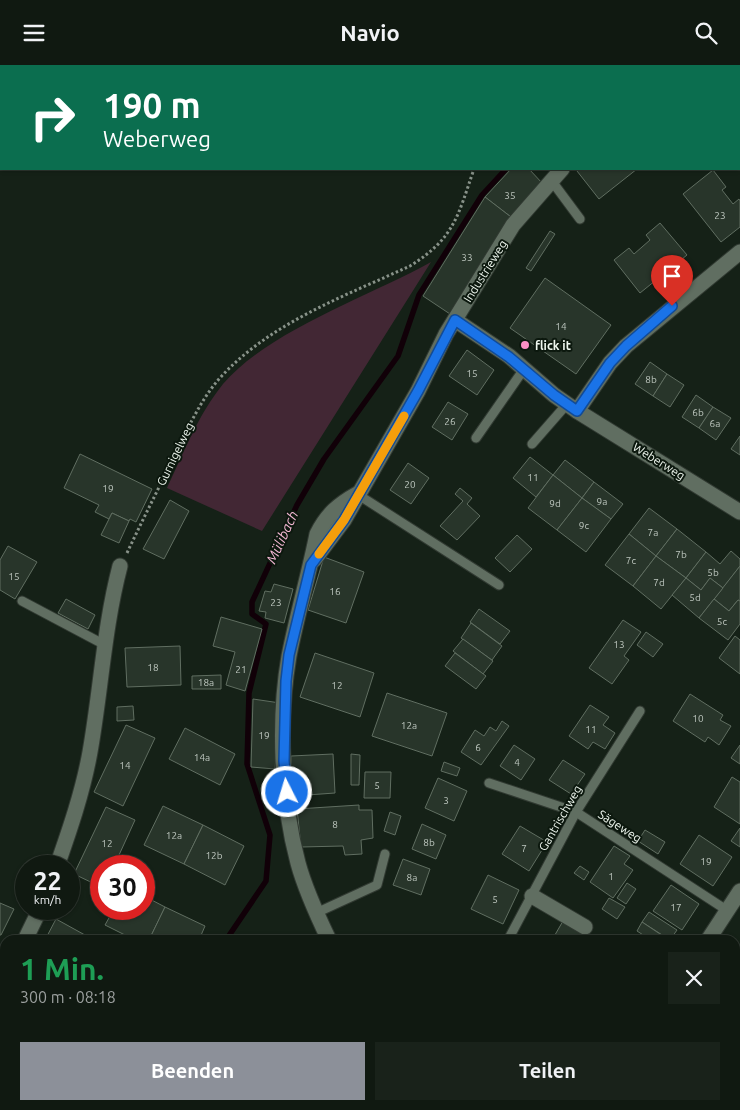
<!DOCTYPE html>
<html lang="de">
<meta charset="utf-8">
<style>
body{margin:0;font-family:Ubuntu,sans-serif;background:#19221a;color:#f1f3f6;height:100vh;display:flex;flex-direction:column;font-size:19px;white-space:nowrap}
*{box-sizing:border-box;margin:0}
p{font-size:16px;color:#9ca09f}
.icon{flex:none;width:28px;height:28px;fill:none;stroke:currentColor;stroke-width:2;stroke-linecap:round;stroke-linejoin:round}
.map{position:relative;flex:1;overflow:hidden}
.drawer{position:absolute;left:0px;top:870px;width:740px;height:175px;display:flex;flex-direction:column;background:#101911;border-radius:15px 15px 0 0;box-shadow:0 1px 4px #0004,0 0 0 1px #303831}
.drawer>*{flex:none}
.top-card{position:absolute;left:0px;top:0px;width:740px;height:105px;box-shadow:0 1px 4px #0004,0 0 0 1px #303831;background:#0b6e4f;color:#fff;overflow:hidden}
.speed{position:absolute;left:15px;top:790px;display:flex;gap:10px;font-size:25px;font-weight:700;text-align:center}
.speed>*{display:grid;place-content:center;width:65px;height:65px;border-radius:50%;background:#101911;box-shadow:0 1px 4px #0004,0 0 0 1px #303831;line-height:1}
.speed small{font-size:12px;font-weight:400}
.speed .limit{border:8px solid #d22;background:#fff;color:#111}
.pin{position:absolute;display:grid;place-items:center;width:42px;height:42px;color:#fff;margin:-51px -21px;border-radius:50% 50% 50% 0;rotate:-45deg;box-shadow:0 0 5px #0007}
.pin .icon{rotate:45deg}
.me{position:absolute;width:55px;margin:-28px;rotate:355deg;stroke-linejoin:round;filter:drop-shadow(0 0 4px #0008)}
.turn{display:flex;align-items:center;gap:18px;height:105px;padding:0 20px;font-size:22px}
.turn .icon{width:65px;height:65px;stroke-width:2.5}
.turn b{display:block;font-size:35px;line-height:42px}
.round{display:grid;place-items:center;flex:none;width:52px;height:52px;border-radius:0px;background:#19221a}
.overview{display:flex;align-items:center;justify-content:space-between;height:85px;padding:0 20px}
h1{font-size:30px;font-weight:700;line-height:38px;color:#1e9e55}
.cta{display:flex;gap:10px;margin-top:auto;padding:10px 20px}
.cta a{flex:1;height:58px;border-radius:0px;background:#8c9099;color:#fff;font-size:20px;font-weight:700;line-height:58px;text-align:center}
.cta a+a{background:#19221a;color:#f1f3f6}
header{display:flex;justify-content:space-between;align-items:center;height:65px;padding:0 20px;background:#101911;font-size:22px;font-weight:700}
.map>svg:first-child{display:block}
</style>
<header><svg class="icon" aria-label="menu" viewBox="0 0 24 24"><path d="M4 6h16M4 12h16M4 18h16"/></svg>Navio<svg class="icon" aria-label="search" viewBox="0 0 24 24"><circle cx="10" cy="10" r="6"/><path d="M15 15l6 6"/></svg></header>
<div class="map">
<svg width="740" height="1045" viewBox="0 0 740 1045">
<rect width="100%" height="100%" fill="#152117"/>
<path fill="#422734" d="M431,197L262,466L167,423C184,387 198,350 223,319C268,266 370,231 431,197Z"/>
<polygon fill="#110008" points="740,976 740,1045 694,1045 697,1040 735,1040 735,985"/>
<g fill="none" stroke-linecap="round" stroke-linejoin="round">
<g stroke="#110008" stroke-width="5.5">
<polyline points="614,1 616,0"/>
<polyline points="226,875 266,816 270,770 247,699 249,628 266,559 252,549 252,537 297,440 324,394 398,291 419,230 482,130 506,104"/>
<polyline points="94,1045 98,1040"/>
</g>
</g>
<g fill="#28352a" stroke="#606e61">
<polygon points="511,104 529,104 543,119 515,155 485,132"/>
<polygon points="580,104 637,104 599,134 577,106"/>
<polygon points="713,105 726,122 722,125 733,139 739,134 740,136 740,162 721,177 683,129"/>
<polygon points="485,132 511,152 450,249 423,231"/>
<polygon points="660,158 687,190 640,228 614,195 629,183 634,189 650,175 646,170"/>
<polygon points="550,166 555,169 531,206 526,203"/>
<polygon points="545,213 611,260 576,309 510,263"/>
<polygon points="467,285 494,305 477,330 449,311"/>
<polygon points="650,297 667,309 653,331 635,319"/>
<polygon points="667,309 684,320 670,342 653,331"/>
<polygon points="696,330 713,342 699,363 682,352"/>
<polygon points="448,337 468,349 452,375 432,362"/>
<polygon points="713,342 731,353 716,375 699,363"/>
<polygon points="740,371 740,390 731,384"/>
<polygon points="80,389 152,424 136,457 130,454 129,456 112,448 109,454 95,447 99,440 64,423"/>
<polygon points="530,392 553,410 536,432 513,413"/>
<polygon points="565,395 594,417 582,433 553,410"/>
<polygon points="408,398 429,413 411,439 390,425"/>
<polygon points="553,410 582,433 557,465 528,443"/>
<polygon points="594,417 623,439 611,454 582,433"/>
<polygon points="460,423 472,433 467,439 480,451 457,475 440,461 463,436 455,429"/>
<polygon points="582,433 611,454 586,487 557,465"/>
<polygon points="170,435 189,446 164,494 143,484"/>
<polygon points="649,443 677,464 656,491 629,469"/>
<polygon points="112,448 129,456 119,478 101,470"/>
<polygon points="677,464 706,487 686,513 656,491"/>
<polygon points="629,469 656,491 633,521 605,500"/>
<polygon points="517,470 532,484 510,507 495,493"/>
<polygon points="8,481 37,497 15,534 0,525 0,495"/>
<polygon points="731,486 740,494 740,501 723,523 710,513 701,525 686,513 706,487 720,499"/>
<polygon points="656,491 686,513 661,544 633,521"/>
<polygon points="324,492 364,507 346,558 308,545"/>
<polygon points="740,501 740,536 738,535 729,546 714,534"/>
<polygon points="686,513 701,525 710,513 723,523 699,553 672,530"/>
<polygon points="274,519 293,524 284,558 265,553 266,547 259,546 265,526 271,527"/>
<polygon points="66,534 95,550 88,564 58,548"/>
<polygon points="714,534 729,546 738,535 740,536 740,559 728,575 699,553"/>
<polygon points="479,544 510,566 500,579 470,557"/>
<polygon points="221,552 262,564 245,626 226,620 235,587 213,581"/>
<polygon points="623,555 641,567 624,591 629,595 612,619 589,603"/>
<polygon points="471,558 502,581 492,595 461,573"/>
<polygon points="646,567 663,579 653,592 637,580"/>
<polygon points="735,571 740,575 740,609 719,593"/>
<polygon points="463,574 493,596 483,609 453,586"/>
<polygon points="180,581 181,620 127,622 125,583"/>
<polygon points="315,588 374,608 360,652 300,632"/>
<polygon points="455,588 486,611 476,624 445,601"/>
<polygon points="221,610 221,624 192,624 192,611"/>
<polygon points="387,628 447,648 432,691 372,671"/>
<polygon points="690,629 723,650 720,655 731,661 719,680 708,672 705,677 673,656"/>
<polygon points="253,634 280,638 275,704 251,702"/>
<polygon points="590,640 609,652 603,660 615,668 605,684 593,677 588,684 569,671"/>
<polygon points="133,641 134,655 117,656 117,642"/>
<polygon points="502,656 509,661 481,700 461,687 475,665 484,671 490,662 496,666"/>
<polygon points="126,660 155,673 123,741 94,727"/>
<polygon points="185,663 235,689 220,720 169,694"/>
<polygon points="514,680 535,694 521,715 500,701"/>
<polygon points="740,680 740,699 731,693"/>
<polygon points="333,689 335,728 293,731 291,691"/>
<polygon points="351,689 360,690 359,720 351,720"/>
<polygon points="563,695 585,709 571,729 549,715"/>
<polygon points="444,697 460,703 457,711 441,706"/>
<polygon points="365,707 391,707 390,733 364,733"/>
<polygon points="732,712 740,717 740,759 714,742"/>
<polygon points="438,713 467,726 454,756 425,743"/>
<polygon points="359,740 359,745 372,745 373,773 361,775 362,789 345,790 343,781 301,782 297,744"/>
<polygon points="163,741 203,760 184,799 144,780"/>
<polygon points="106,742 135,755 114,801 101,801 101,822 74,809"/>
<polygon points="390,747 401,751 395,770 384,766"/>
<polygon points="422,759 446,770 436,794 412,784"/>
<polygon points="203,760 244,781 225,820 184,799"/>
<polygon points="520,761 547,777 529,806 502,789"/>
<polygon points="740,763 740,782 731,776"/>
<polygon points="645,765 665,777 658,789 638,776"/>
<polygon points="699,770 732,792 713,821 680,799"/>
<polygon points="614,781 630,791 624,799 633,805 613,833 590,817"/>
<polygon points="403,794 430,804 421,830 393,820"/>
<polygon points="580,801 589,807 584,815 574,808"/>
<polygon points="488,810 519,825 503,859 471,844"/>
<polygon points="627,818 636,824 626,839 617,833"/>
<polygon points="671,820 699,839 682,865 653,846"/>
<polygon points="144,831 165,842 149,875 135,875 105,860 114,844 144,844"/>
<polygon points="609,833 625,842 617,854 602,844"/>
<polygon points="0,838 14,844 1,870 0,870"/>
<polygon points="165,842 205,861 199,875 149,875"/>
<polygon points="649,847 677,865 670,875 642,857"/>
<polygon points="56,854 94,875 45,875"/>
<polygon points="563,856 596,874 595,875 552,875"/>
<polygon points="642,857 669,875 651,875 637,866"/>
<polygon points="0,979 5,982 5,1013 1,1021 5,1023 5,1040 7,1040 5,1045 0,1045"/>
<polygon points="7,1040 45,1040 55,1045 5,1045"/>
<polygon points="236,1040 246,1040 249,1042 248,1045 234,1045"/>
<rect x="373" y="1040" width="42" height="5"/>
<polygon points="517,1040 549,1040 553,1043 552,1045 514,1045"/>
</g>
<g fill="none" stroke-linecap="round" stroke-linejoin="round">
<g stroke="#313a32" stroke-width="11">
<g id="lane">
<polyline points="551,115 580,154"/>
<polyline points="476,373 524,304"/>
<polyline points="532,379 567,339"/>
<polyline points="357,429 499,520"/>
<polyline points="22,536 105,580"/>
<polyline points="489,718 576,747 728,846"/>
<polyline points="316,848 377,820 385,789"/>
<polyline points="508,875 576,747 640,646"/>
</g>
</g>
<g stroke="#313a32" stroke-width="17">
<g id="street">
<polyline points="686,1 688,0"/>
<polyline points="455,255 509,291 554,330 577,346 740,447"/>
<polyline points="577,346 610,298 626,281 740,187"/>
<polyline points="314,495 344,455 418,326 446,269 513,160 562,104"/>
<path d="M57,801C70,764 83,726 90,687C101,625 104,562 120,501"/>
<polyline points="532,831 585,862"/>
<polyline points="25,875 40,844"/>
<path d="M329,875C317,850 305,824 298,798C281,735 278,654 289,591C297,550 309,509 317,469C327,449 339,439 357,429"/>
<polyline points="708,875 740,826"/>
<polyline points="0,920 5,912"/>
<polyline points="293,1040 306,1045"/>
<polyline points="364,1040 364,1045"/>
<polyline points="196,1045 199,1040"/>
<polyline points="586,1045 590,1040"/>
</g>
</g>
<g stroke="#889289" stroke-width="3" stroke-dasharray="2.5 2.5" stroke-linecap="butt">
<path d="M127,488C142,456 158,425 173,393C187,366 199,337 219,314C269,258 345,231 410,201C455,173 458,150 474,104"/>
<polyline points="735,911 740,904"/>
<polyline points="651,1045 654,1040"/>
</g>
<use href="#lane" stroke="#606e61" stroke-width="9"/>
<use href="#street" stroke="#606e61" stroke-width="15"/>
</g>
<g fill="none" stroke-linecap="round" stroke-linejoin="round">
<g stroke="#114b97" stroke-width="12">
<polyline id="route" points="287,727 284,696 286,616 289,590 311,500 344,455 418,326 455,255 509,292 554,330 577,346 610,298 626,281 672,241"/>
</g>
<use href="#route" stroke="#1a73e8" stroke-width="9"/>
<polyline stroke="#f59e0b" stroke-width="9" points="319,489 344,455 404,351"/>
</g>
<circle fill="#fb8fc5" stroke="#0c180e" stroke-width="2" cx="525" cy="280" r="5"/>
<g text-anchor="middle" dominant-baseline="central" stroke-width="4" stroke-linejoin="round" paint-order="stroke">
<g font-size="10" fill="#bdc6be">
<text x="510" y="130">35</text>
<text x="720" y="150">23</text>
<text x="467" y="192">33</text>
<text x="561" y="261">14</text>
<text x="472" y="308">15</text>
<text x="651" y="314">8b</text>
<text x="698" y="347">6b</text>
<text x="450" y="356">26</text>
<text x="715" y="358">6a</text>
<text x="533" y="412">11</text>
<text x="410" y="419">20</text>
<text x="108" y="423">19</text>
<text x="602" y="436">9a</text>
<text x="555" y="438">9d</text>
<text x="584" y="460">9c</text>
<text x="653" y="467">7a</text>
<text x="681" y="489">7b</text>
<text x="631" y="495">7c</text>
<text x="713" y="507">5b</text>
<text x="14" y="511">15</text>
<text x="659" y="517">7d</text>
<text x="335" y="526">16</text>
<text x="695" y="532">5d</text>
<text x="276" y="537">23</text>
<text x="722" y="556">5c</text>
<text x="619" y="579">13</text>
<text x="153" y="602">18</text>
<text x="241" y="604">21</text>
<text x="206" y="617">18a</text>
<text x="337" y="620">12</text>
<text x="698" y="653">10</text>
<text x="409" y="660">12a</text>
<text x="591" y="664">11</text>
<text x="264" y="670">19</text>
<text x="478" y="682">6</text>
<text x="202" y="692">14a</text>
<text x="517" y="697">4</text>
<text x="125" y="700">14</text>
<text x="377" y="720">5</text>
<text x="446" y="735">3</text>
<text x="335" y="759">8</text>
<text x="174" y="770">12a</text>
<text x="429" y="777">8b</text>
<text x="107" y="778">12</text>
<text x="524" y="783">7</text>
<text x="214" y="790">12b</text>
<text x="706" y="796">19</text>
<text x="611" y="811">1</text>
<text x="412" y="812">8a</text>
<text x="495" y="834">5</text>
<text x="676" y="842">17</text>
</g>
<g font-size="12" fill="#eff7ef" stroke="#0c180e">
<text transform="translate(485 206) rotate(-58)">Industrieweg</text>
<text transform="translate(175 389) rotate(-64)">Gurnigelweg</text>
<text transform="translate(659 396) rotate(32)">Weberweg</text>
<text transform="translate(560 753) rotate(-60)">Gantrischweg</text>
<text transform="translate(620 761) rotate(33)">Sägeweg</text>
</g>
<g font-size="12" font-weight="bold" fill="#eff7ef" stroke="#0c180e" text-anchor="start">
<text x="535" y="280">flick it</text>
</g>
<g font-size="14" font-style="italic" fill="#f3b8d4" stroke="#0c180e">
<text transform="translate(282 472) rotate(-65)">Mülibach</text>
</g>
</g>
</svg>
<div class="speed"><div>22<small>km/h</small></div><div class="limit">30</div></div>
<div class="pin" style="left:672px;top:241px;background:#d93025"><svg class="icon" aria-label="arrive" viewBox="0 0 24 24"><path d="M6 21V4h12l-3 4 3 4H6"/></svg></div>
<svg class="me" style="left:287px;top:727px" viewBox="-20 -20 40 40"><circle r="17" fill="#1a73e8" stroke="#fff" stroke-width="3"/><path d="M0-11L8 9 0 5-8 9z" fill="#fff"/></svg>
<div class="top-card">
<div class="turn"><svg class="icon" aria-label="right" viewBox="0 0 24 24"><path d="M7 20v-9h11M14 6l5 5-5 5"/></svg><div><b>190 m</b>Weberweg</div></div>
</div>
<section class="drawer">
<div class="overview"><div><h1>1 Min.</h1><p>300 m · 08:18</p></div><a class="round"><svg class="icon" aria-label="close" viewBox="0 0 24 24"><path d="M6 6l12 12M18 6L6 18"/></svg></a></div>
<div class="cta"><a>Beenden</a><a>Teilen</a></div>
</section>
</div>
